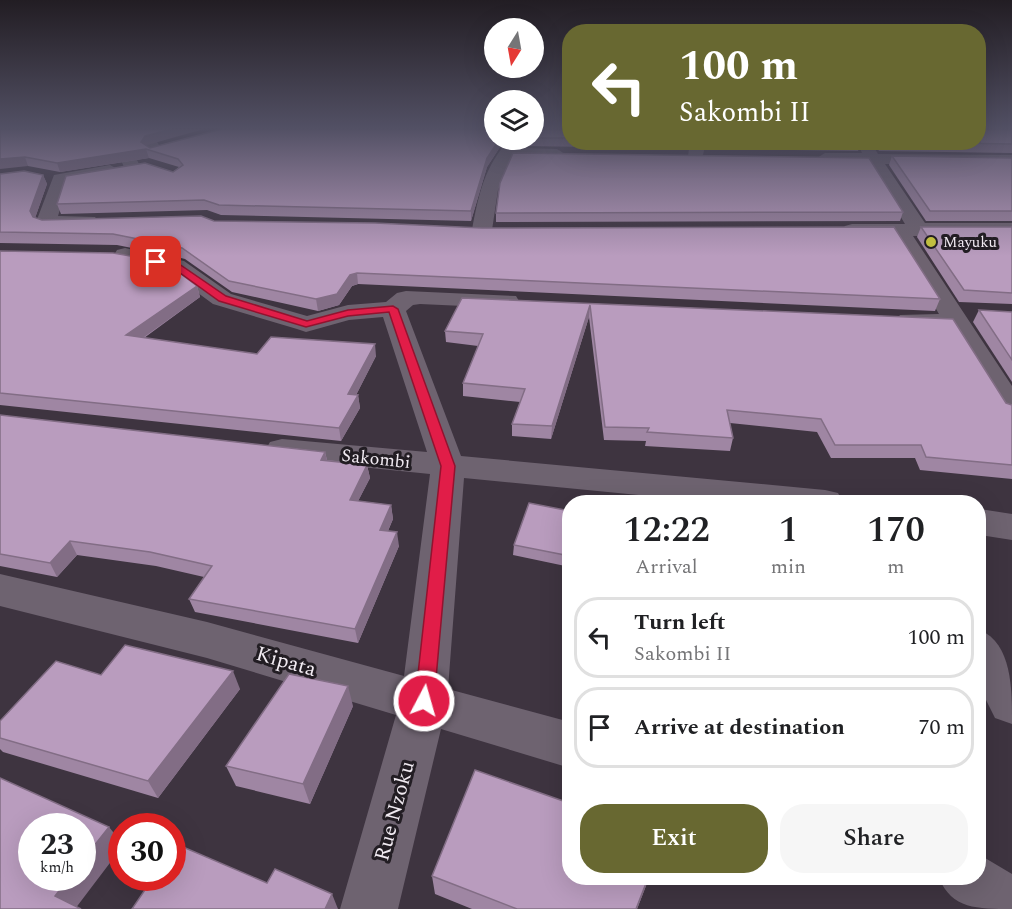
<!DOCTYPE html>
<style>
body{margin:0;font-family:Spectral,serif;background:#f6f6f6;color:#202124;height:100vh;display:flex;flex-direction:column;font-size:22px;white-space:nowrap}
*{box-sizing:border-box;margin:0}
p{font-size:20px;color:#757577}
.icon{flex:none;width:33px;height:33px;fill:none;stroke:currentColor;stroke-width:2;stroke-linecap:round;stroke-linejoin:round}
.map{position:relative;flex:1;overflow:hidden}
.panel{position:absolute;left:562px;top:495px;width:424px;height:390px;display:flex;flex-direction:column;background:#fff;border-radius:24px;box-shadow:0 6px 24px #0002}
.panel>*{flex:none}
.banner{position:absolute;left:562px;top:24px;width:424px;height:126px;border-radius:24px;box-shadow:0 6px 24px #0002;background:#686831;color:#fff;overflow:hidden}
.needle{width:39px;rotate:191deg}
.fabs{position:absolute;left:484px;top:18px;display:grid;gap:12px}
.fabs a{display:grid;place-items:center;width:60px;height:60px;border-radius:50%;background:#fff;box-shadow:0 6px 24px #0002;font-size:30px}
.speed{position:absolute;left:18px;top:813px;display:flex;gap:12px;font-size:30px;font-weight:700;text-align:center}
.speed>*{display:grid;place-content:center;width:78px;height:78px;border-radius:50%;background:#fff;box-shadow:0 6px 24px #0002;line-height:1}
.speed small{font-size:15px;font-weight:400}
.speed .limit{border:9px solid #d22;background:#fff;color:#111}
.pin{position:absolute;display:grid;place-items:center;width:51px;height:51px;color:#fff;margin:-26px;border-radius:12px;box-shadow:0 3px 9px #0006}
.me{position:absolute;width:66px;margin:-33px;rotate:6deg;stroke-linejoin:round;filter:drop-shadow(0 0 4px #0008)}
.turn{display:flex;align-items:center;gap:21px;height:126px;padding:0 18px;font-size:27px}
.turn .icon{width:78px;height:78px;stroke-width:2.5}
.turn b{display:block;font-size:42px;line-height:51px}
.eta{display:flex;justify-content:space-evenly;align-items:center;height:102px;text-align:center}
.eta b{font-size:36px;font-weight:600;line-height:42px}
.button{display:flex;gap:12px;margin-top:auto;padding:12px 18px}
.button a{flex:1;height:69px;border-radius:24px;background:#686831;color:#fff;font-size:24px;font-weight:600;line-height:69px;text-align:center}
.button a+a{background:#f6f6f6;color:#202124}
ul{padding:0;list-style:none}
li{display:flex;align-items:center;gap:18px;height:81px;margin:0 12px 9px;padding:0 6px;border:3px solid #e0e0e0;border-radius:24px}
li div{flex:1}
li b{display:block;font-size:22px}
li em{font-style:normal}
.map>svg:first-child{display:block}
</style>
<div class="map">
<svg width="1012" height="909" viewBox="0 0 1012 909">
<rect width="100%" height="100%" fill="#3e3440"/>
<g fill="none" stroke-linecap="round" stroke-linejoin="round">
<g fill="#6e6370" fill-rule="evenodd">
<polygon points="134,129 149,129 162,150 160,153 137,160 140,166 131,171 125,170 120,157 122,153 145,148"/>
<path d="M510,140H526L519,148L557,149L565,154L557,159L511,158L498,190L492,230L489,234H475L472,230C478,197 485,163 510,140Z"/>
<polygon points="690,142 706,142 702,159 690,159 688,156"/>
<polygon points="857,142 871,142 878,154 1012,155 1012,165 885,164 925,223 1012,223 1012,235 913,236 1012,386 1012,418 1001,415 949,329 900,325 896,320 900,315 939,314 893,236 845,234 842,230 845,226 852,224 905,224 868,163 825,163 817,158 825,153 862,153"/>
<polygon points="110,165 119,170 116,174 68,183 58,216 95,217 98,221 95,225 39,226 36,222 54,175"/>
<polygon points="125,248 184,261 231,294 307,316 348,305 386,302 397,293 406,291 516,296 519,301 516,306 507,308 420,304 413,305 406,311 461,456 825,490 838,493 843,502 710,502 464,478 448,689 570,722 570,768 441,729 398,909 340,909 396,715 207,658 0,606 0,574 207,622 404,676 430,474 282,459 270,456 266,449 270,442 282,439 427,452 383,317 349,320 306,332 297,329 213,304 168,271 117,260 114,255 117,250"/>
<polygon points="980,509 1012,514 1012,540 980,535"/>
<path d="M980,630C1012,644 1012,688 1012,724L995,718L980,688Z"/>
<path d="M980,855L1012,874V909C977,909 952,909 939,878H980Z"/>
</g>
</g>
<g fill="#9f86a3">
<polygon points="0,129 147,145 147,146 150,148 500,147 487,167 471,221 221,215 207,210 61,214 57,204 173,172 179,167 149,158 60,172 28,166"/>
<polygon points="534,129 570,129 570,142 861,142 858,151 524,146 524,140 534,140"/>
<polygon points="1012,129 1012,153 879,151 873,142 980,142"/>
<polygon points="892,156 1012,158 1012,221 926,221 889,165"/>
<polygon points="0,174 43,175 47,184 35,218 42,220 214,221 940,299 935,311 358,284 352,286 339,305 318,311 232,292 185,259 177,257 117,245 0,243"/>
<polygon points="903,212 900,221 496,222 496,213"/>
<polygon points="921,227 1012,227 1012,304 959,302 917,237"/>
<polygon points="0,251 197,286 200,297 144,338 257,354 376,356 356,395 358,395 360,408 341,441 0,405"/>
<polygon points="462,298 953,319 1006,403 1012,405 1012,479 920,470 915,458 831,458 817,432 730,423 733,438 730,451 645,446 646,441 604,440 589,317 551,439 512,436 512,424 520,402 463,396 463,383 478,346 446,342 445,331"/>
<polygon points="979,310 1012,312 1012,382 973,322"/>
<polygon points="0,415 325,452 327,460 367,465 370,478 358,501 391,505 393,519 388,531 399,546 358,643 195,612 189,599 204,577 156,566 77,555 57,577 0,566"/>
<polygon points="570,511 570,567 513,555 514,545"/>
<polygon points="101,675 240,689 158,798 3,752 0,749 0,721"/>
<polygon points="353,706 310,804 236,786 226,766"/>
<polygon points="567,814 570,878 649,878 637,909 472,909 435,894 432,876"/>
</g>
<g fill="#826d85">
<polygon points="172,129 204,129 147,145 145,149 146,149 149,158 60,172 57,163"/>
<polygon points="499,140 508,140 500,147 487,167 471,221 471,211 487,158"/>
<polygon points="25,157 28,166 0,169 0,159"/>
<polygon points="43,175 47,184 34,221 30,211"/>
<polygon points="357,273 358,284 352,286 339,305 318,311 316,299 350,275"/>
<polygon points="197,286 200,297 130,347 126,335"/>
<polygon points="590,305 589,317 551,439 552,426"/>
<polygon points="375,344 376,356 350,407 348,394"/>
<polygon points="358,395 360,408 341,441 339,428"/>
<polygon points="325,452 328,465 321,460"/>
<polygon points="367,465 370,478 352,513 350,500"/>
<polygon points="391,505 393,519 382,544 380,530"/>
<polygon points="397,532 399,546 358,643 355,629"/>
<polygon points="70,541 77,555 57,577 50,563"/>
<polygon points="233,671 240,689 158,798 148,781"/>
<polygon points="348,686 353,706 310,804 303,784"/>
<polygon points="109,827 122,843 122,847 75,909 55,896 69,878 82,878 82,861"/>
<polygon points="648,878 649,878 637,909 636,909"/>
<polygon points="332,894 338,909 325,909"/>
</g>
<g fill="#b99cbe" stroke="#826d85" stroke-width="1.5">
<polygon points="0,129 172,129 145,136 141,142 150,148 222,129 495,129 495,140 499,140 487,158 471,211 219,205 204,200 57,204 66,176 145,163 173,172 183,165 178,159 146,149 57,163 25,157 0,159"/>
<rect x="534" y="129" width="36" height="9"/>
<polygon points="980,129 1012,129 1012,144 898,142 980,142"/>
<polygon points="513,153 869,158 903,212 496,213 500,183"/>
<polygon points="892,156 1012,158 1012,211 930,211"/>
<polygon points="24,171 43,175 30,211 33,217 42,220 201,216 214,221 375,223 482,228 894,227 940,299 357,273 350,275 337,294 316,299 229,281 182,248 173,246 113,234 0,232 0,174"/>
<polygon points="921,227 1012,227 1012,293 964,290"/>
<polygon points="0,251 113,253 165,262 197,286 126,335 257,354 271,337 375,344 348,394 358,395 339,428 0,393"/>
<polygon points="462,298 953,319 1006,403 1012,405 1012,465 926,457 921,445 835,445 821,419 727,410 733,438 647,432 649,428 605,427 590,305 552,426 512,424 525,389 463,383 483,334 445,331"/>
<polygon points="979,310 1012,312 1012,360"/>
<polygon points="0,415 325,452 321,460 367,465 350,500 391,505 380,530 397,532 355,629 189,599 212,566 150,552 70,541 50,563 0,554"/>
<polygon points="529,503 570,511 570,556 514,545"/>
<polygon points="125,645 233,671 148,781 0,738 0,721 56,661 101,675"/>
<polygon points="289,674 348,686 303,784 226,766"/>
<polygon points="475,770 569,803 565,813 570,816 570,878 648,878 636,909 517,909 432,876"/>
<polygon points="0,778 109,827 82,861 82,826 32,826 32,878 69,878 55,896 81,909 0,909"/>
<polygon points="176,844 267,883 275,869 332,894 325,909 132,909 153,878 172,878 172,849"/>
</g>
<linearGradient id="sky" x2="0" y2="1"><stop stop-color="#221d23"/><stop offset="0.5" stop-color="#525064"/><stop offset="1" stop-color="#525064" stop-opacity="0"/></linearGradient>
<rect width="1012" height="256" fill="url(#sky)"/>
<polygon fill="#e11d48" stroke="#92132f" stroke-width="1.5" points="156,259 179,264 226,296 307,321 348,310 393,306 398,309 455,466 434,701 431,707 424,710 418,707 415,701 441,466 389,312 348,316 306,327 219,301 173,268 153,264 153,260"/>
<circle fill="#c1be40" stroke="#221d23" stroke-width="2" cx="931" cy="242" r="6"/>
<g text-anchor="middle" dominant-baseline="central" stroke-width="6" stroke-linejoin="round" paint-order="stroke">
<g font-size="15" fill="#f1ebf2" stroke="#221d23" text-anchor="start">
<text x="943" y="242">Mayuku</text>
</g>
<g font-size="18" fill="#f1ebf2" stroke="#221d23">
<text transform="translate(376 459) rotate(6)">Sakombi</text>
</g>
<g font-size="21" fill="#f1ebf2" stroke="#221d23">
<text transform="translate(286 662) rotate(16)">Kipata</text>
<text transform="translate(395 811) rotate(-75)">Rue Nzoku</text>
</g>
</g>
</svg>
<div class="fabs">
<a><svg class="needle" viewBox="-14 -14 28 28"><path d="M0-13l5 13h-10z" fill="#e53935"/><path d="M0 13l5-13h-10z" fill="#757577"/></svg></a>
<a><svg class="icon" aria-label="layers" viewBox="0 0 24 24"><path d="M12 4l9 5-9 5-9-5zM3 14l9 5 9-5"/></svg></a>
</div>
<div class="speed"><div>23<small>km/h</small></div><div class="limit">30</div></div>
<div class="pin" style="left:156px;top:262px;background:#d93025"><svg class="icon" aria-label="arrive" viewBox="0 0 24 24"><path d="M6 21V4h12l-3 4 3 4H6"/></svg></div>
<svg class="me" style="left:424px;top:701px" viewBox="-20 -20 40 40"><circle r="17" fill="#e11d48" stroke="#fff" stroke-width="3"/><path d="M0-11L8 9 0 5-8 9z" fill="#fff"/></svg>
<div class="banner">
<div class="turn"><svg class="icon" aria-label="left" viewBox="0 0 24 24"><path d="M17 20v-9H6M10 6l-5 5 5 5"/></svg><div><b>100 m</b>Sakombi II</div></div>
</div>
<section class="panel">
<div class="eta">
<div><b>12:22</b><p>Arrival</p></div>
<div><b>1</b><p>min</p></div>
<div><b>170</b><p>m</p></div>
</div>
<ul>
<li><svg class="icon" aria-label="left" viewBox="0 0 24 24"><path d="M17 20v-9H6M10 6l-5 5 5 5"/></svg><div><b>Turn left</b><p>Sakombi II</p></div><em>100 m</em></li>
<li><svg class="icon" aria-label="arrive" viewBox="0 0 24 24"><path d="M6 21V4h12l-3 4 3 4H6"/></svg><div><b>Arrive at destination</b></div><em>70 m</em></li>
</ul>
<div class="button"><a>Exit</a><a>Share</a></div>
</section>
</div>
